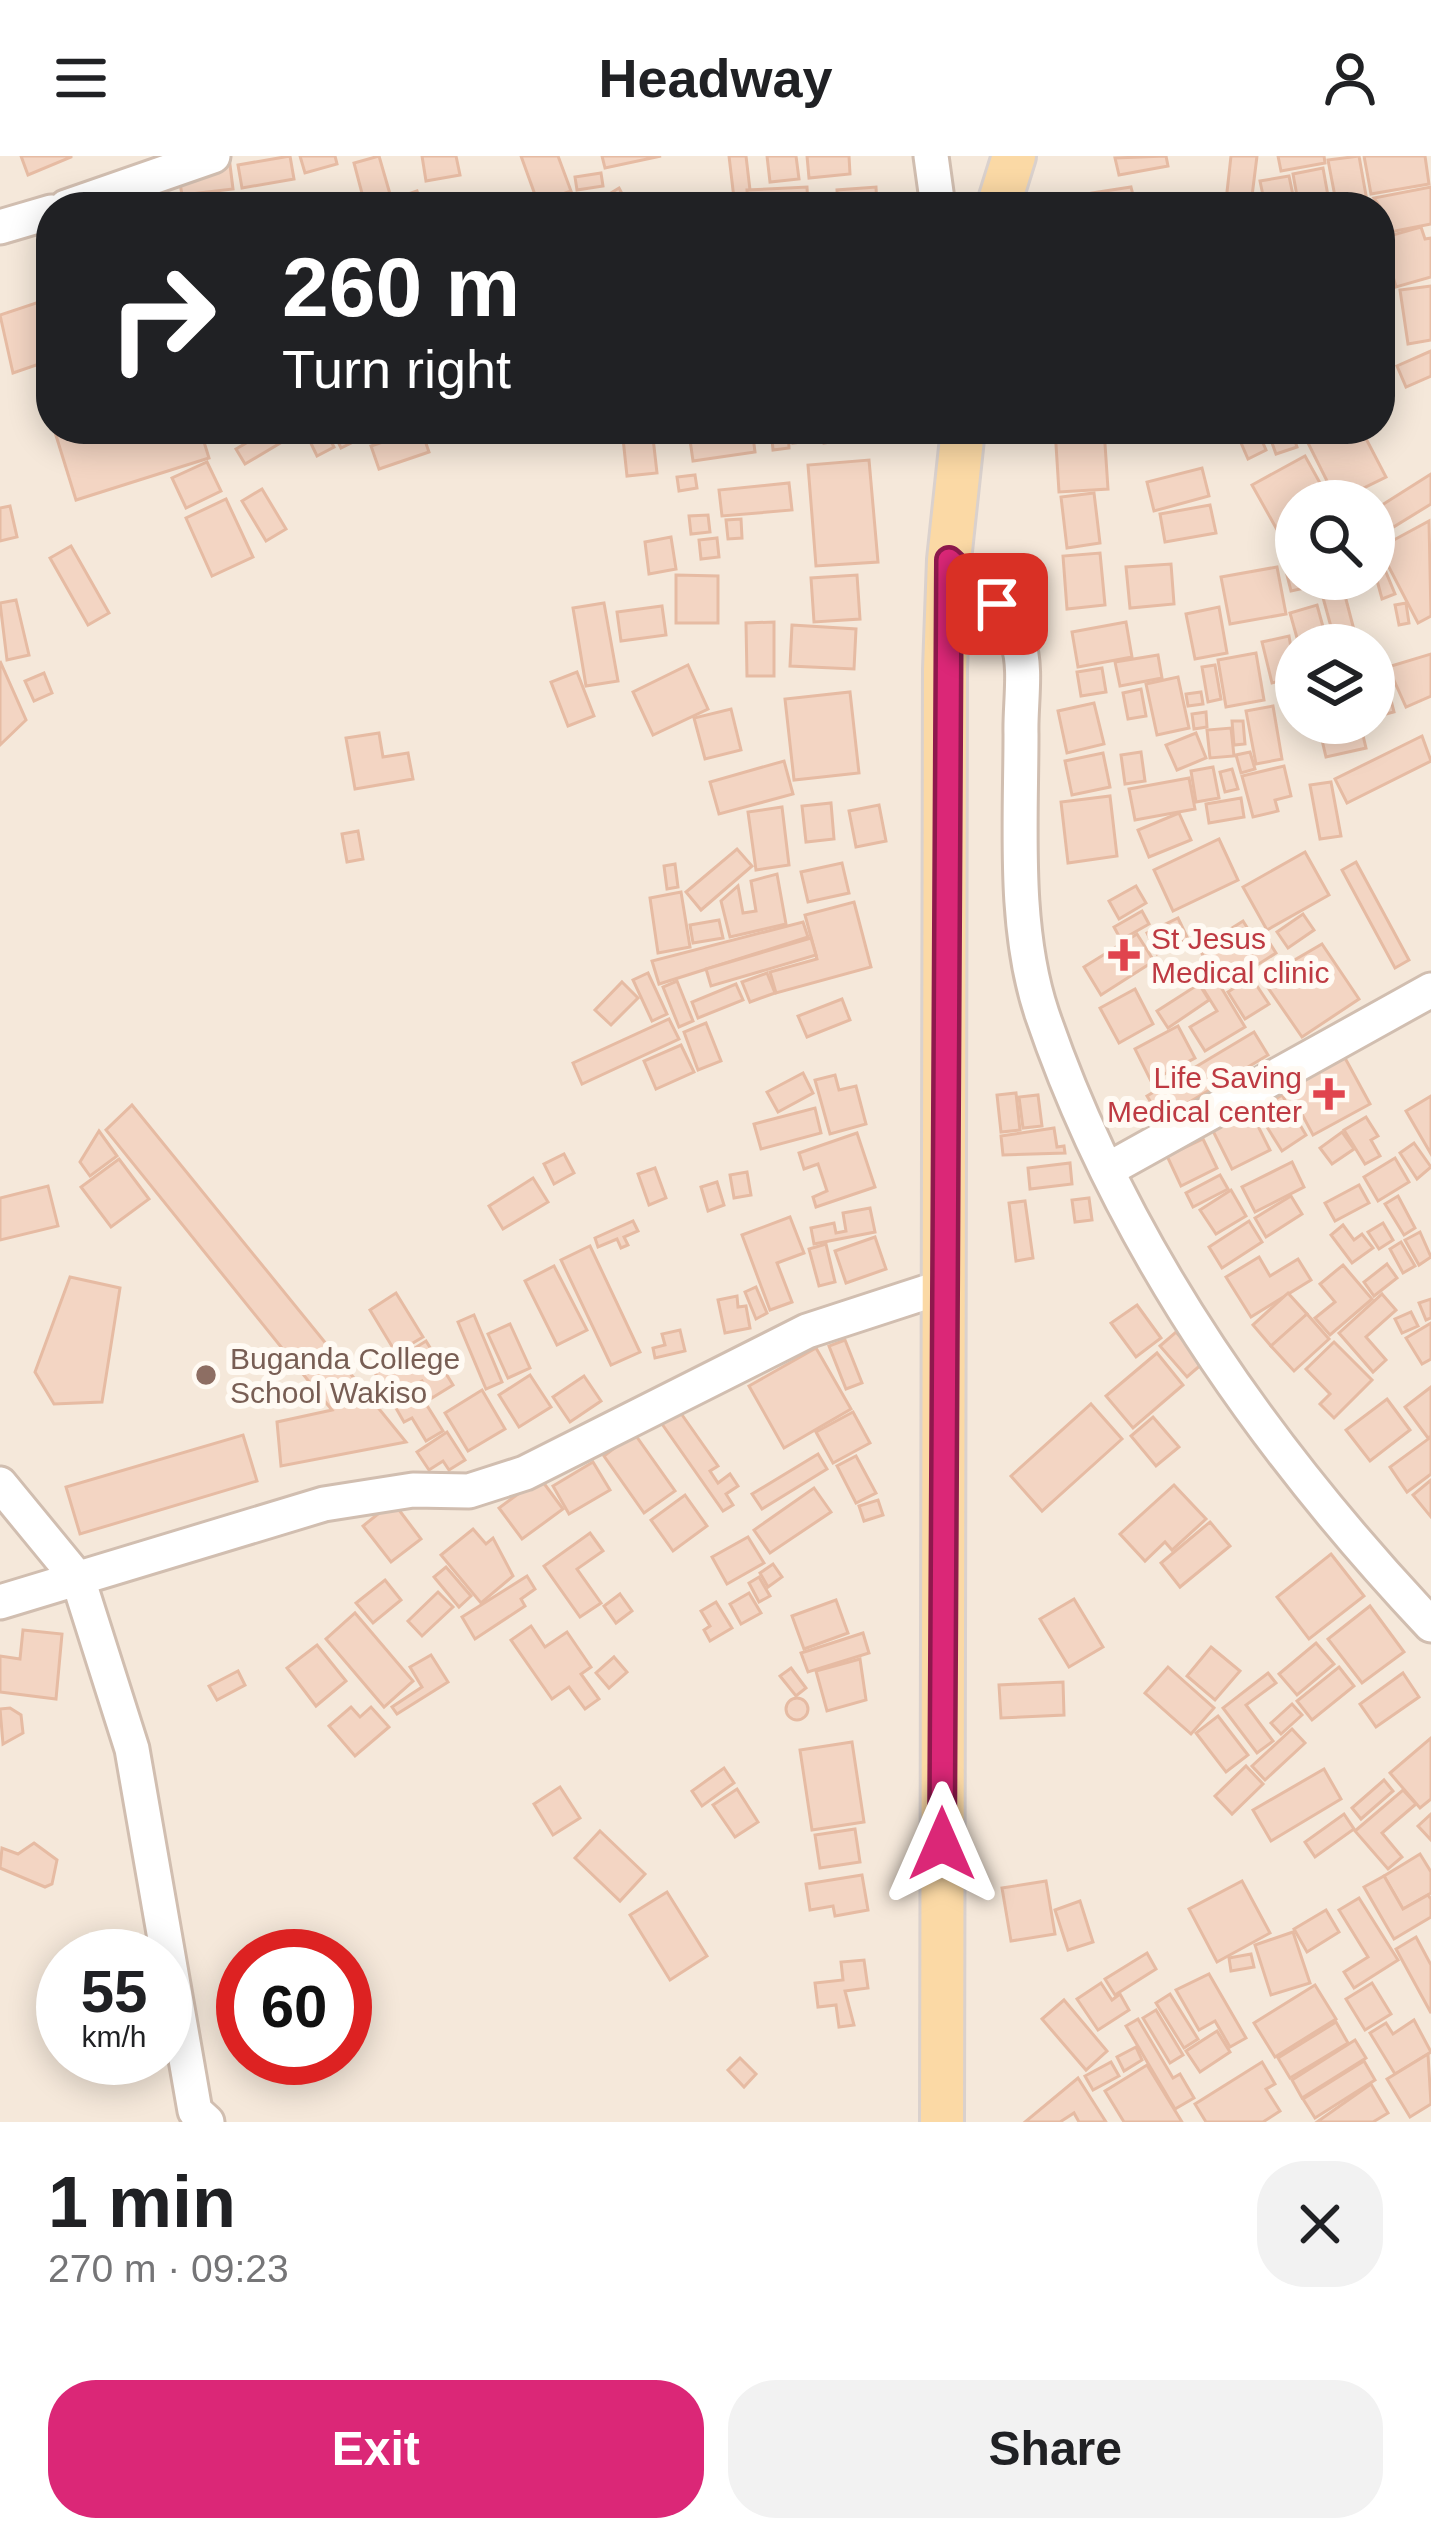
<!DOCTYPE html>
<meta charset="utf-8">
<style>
body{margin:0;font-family:Arial,sans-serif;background:#f2f2f2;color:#202124;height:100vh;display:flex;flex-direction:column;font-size:45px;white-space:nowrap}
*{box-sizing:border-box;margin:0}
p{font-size:39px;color:#757577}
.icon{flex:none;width:66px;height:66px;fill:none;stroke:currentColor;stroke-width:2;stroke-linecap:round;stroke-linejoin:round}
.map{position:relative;height:1966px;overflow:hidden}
.side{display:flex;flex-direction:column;background:#fff;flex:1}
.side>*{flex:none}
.guide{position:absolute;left:36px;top:36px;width:1359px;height:252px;border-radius:48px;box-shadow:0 6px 30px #0003;background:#202124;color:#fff;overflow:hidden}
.buttons{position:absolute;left:1275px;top:324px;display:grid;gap:24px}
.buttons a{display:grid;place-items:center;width:120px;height:120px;border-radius:50%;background:#fff;box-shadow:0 6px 30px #0003;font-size:60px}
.speed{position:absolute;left:36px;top:1773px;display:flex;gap:24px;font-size:60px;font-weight:700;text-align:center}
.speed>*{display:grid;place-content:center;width:156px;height:156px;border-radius:50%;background:#fff;box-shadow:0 6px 30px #0003;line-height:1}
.speed small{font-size:30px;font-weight:400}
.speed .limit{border:18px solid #d22;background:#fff;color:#111}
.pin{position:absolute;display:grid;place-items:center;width:102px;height:102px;color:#fff;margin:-51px;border-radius:24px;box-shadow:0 6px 18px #0006}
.me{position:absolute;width:132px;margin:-66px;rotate:0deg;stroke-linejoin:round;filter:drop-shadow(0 0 9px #0008)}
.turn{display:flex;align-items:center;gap:42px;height:252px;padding:0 48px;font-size:54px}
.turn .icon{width:156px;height:156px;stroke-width:2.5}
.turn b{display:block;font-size:84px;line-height:102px}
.round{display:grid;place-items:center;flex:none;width:126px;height:126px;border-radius:48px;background:#f2f2f2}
.summary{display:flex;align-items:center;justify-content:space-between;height:204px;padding:0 48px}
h1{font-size:72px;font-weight:800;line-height:90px}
.button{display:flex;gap:24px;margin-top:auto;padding:24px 48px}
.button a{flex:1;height:138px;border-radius:48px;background:#db2777;color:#fff;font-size:48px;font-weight:800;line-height:138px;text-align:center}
.button a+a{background:#f2f2f2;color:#202124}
header{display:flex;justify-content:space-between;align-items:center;height:156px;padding:0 48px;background:#fff;font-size:54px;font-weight:800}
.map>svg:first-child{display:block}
</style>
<header><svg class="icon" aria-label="menu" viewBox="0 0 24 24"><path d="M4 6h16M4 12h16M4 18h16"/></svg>Headway<svg class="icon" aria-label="person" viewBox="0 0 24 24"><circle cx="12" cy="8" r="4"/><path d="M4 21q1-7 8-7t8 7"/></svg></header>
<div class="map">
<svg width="1431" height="1966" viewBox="0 0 1431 1966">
<rect width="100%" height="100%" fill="#fdf6ec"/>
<path fill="#f5e8da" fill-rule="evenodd" d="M0,0H1431V1966H0ZM51,51H1380V273H51ZM1296,345H1374V423H1296ZM1296,489H1374V567H1296ZM63,1800H165V1902H63ZM243,1800H345V1902H243Z"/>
<g fill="#f3d5c3" stroke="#e6bba3" stroke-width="3">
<polygon points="21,0 71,0 71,1 28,19"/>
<polygon points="290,0 294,23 242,32 238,9"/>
<polygon points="300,0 335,0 337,8 305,17"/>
<polygon points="379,0 390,38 364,45 354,7"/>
<polygon points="422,0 456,0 460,19 426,25"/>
<polygon points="521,0 558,0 571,35 538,47"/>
<polygon points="602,0 661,0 605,12"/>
<polygon points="729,0 746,0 752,51 735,51"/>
<polygon points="767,0 796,0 799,23 770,26"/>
<polygon points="807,0 849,0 850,18 809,22"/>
<polygon points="1166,0 1168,10 1119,19 1115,2"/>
<polygon points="1231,0 1257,0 1251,48 1226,45"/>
<polygon points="1278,0 1324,0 1325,7 1281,15"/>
<polygon points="1359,0 1367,45 1337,51 1328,4"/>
<polygon points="1364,0 1425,0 1429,28 1371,38"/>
<polygon points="229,1 233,33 182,39 179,21 210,4"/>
<polygon points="1323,12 1330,51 1299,51 1293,18"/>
<polygon points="601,17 603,30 577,34 575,21"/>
<polygon points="1289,20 1294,44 1265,49 1260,25"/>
<polygon points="807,31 808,51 748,51 747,34"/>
<polygon points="876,31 877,51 838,51 837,34"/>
<polygon points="1131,31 1133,39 1094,46 1092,37"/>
<polygon points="1431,31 1431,68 1380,78 1380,51 1374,42"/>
<polygon points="619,32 629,51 599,51 596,46"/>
<polygon points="417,35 422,51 390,51 388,45"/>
<polygon points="177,39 179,51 133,51 132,49"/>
<polygon points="1176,43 1177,51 1147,51 1146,47"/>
<polygon points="1421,71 1425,83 1431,82 1431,121 1396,131 1382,82"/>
<polygon points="1431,130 1431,184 1408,188 1400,134"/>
<polygon points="51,142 51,204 13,217 0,159"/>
<polygon points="1380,169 1391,196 1380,201"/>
<polygon points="1431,195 1431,220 1406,231 1397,210"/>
<polygon points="54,273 200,273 209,302 76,344"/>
<polygon points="204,273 242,273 207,284"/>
<polygon points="270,273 287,273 292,280 245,308 236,293"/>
<polygon points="304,273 325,273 334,291 317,300"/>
<polygon points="332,273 354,273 359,283 341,292"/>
<polygon points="421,273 429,296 379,313 371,290"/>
<polygon points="431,273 462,273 434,282"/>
<polygon points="622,273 652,273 657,317 627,320"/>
<polygon points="713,273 752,273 755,296 693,305 689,277"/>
<polygon points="771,273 788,273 789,292 773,294"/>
<polygon points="793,273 818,273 819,284 793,287"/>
<polygon points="822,273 873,273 874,279 824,287"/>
<polygon points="1055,273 1104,273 1108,333 1059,336"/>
<polygon points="1235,273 1257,273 1266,294 1248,303"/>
<polygon points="1267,273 1291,273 1297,291 1276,298"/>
<polygon points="1301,273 1361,273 1386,321 1337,345"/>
<polygon points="1305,300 1330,345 1296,345 1296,370 1280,379 1252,329"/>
<polygon points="869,304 878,406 816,410 808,309"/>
<polygon points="207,306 221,335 186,352 172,322"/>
<polygon points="1202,312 1209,340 1154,355 1147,326"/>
<polygon points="1431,318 1431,348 1374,383 1374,354"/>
<polygon points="695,319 697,332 679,335 677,321"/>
<polygon points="789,327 792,354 722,360 719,334"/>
<polygon points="262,333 286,373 266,385 242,345"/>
<polygon points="1094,337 1100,387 1067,392 1061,341"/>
<polygon points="226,343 253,401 212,420 186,362"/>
<polygon points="1210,349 1216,377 1165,386 1160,358"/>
<polygon points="10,350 17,381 0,385 0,352"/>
<polygon points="708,359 710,376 691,378 689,360"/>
<polygon points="741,363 742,382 728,383 726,364"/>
<polygon points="1429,365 1431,460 1418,467 1379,392"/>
<polygon points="671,381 676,413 649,418 645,386"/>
<polygon points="717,382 719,401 701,403 699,384"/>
<polygon points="71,390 109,457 88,469 50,402"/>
<polygon points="1294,391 1296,423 1302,423 1305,432 1291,435 1281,395"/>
<polygon points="1100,397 1105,449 1067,453 1063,400"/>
<polygon points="1171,408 1174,448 1130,452 1126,411"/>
<polygon points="1383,409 1395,438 1382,443 1374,413"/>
<polygon points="1277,411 1286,458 1230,468 1221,421"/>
<polygon points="676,419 718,420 718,467 676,467"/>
<polygon points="857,419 860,463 814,466 811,422"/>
<polygon points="1343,432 1358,489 1336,489 1322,438"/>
<polygon points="16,444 29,499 7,504 0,447"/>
<polygon points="604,447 618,525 586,530 573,452"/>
<polygon points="1406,447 1409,467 1399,469 1395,449"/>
<polygon points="1317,449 1328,489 1299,489 1290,457"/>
<polygon points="662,450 666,479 621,485 617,456"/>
<polygon points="1219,451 1227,497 1195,503 1186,458"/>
<polygon points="774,466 774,520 747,520 746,467"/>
<polygon points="1126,466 1132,501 1078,511 1072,476"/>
<polygon points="792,469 856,473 854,513 790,510"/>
<polygon points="1289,480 1296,521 1272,527 1262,486"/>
<polygon points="1256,497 1264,544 1226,551 1218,504"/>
<polygon points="1431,498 1431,540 1406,551 1388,511"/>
<polygon points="1158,499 1162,522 1120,530 1115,506"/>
<polygon points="0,505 26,564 0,589"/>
<polygon points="688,509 708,553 653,579 633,536"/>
<polygon points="1215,509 1221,543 1208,546 1202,511"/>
<polygon points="1382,509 1394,556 1374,561 1374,511"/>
<polygon points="1102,512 1106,536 1081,540 1077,516"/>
<polygon points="577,516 594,560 568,570 551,526"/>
<polygon points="44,517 52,537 34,545 25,525"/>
<polygon points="1178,521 1189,572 1157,579 1146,528"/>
<polygon points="1141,533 1146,560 1128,563 1123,537"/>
<polygon points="850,536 859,617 794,624 785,543"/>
<polygon points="1201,536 1203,548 1188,550 1186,538"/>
<polygon points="1094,547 1104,588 1067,597 1058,555"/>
<polygon points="1273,550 1282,603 1256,608 1246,555"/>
<polygon points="731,553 741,594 705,603 694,562"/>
<polygon points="1206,556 1207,571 1194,573 1192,558"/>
<polygon points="1232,565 1243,565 1245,588 1234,589"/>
<polygon points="1318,567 1360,567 1366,592 1326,601"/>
<polygon points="1231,572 1234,600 1210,602 1207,574"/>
<polygon points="379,577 383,601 408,597 413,623 355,633 346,582"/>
<polygon points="1196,577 1206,602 1177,614 1166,589"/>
<polygon points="1422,580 1431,605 1347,647 1335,623"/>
<polygon points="1141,596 1145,625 1125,628 1121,599"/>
<polygon points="1250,596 1255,613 1241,617 1236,599"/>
<polygon points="1103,597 1110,631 1072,639 1065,605"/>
<polygon points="784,605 793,638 719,658 710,626"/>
<polygon points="1284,610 1291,640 1275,644 1278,655 1253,661 1242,620"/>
<polygon points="1213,611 1219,642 1196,646 1191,615"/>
<polygon points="1232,613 1238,633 1225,636 1220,616"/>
<polygon points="1189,622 1195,653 1135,664 1129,633"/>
<polygon points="1331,626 1341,680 1320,683 1310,629"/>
<polygon points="1110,640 1117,700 1068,707 1061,646"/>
<polygon points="1241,642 1244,661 1209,667 1206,648"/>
<polygon points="831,647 834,683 806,686 802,650"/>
<polygon points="879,649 886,685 856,691 849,655"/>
<polygon points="782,651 789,709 756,714 748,656"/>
<polygon points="1179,657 1191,684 1149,701 1138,674"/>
<polygon points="358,675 363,703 347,706 342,678"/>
<polygon points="1219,683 1238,724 1173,755 1154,714"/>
<polygon points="737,693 752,710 701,754 686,736"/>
<polygon points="1305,696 1329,739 1267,774 1243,731"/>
<polygon points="1356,706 1409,804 1395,812 1342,714"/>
<polygon points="842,707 849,737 808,746 801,716"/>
<polygon points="675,708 678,731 667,733 664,710"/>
<polygon points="777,718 786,768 730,781 721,745 738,730 743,757 756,755 751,725"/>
<polygon points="1136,730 1146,747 1119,763 1109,745"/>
<polygon points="681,736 690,791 658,797 650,742"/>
<polygon points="854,746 871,811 776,837 770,816 817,803 805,759"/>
<polygon points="1142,755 1149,768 1121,784 1114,771"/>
<polygon points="1303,758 1314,774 1288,792 1277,776"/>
<polygon points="1178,762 1188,783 1157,798 1147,777"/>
<polygon points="719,764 723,782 693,787 690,769"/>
<polygon points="1243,765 1260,792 1269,786 1276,797 1223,831 1199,793"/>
<polygon points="803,766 808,781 659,828 652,805"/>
<polygon points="1137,778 1154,805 1101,839 1084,811"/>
<polygon points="811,782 816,799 711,830 706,813"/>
<polygon points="1322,788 1359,843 1302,881 1262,823"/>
<polygon points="648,817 667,858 652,865 633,824"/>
<polygon points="767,817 775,837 750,846 742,826"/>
<polygon points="1251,821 1269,848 1245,863 1228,836"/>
<polygon points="1216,823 1245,871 1205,895 1190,871 1217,855 1202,831"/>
<polygon points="677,825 693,865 679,871 663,831"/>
<polygon points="622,826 638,842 611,869 595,854"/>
<polygon points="736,828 743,844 698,862 692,846"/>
<polygon points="1199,828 1209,844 1168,872 1157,855"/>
<polygon points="1135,833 1153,868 1119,887 1100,852"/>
<polygon points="842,843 850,864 807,881 798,860"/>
<polygon points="669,863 679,883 582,928 573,907"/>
<polygon points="706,867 721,905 698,914 684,876"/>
<polygon points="1178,870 1195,902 1151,925 1135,893"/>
<polygon points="1254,876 1268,899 1161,963 1147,940"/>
<polygon points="681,889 694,916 656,933 644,905"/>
<polygon points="1345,902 1370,948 1313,979 1288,932"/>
<polygon points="803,917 813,937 778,956 767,936"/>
<polygon points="835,919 839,934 856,930 866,968 830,978 815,924"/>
<polygon points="1016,937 1020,974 1001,976 997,939"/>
<polygon points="1038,939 1042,970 1023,972 1019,941"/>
<polygon points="1282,939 1306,979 1282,995 1257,955"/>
<polygon points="1431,940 1431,998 1406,955"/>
<polygon points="132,949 406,1286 281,1310 277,1266 332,1254 106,974"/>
<polygon points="815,952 821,977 761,993 754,968"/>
<polygon points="1249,952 1270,994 1232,1013 1211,971"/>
<polygon points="1366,961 1378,980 1371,984 1380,1000 1365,1008 1344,974"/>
<polygon points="1054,972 1057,991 1064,990 1065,997 1003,999 1001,980"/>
<polygon points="99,975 117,1000 90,1020 80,1006"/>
<polygon points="1342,976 1354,993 1332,1008 1320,992"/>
<polygon points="857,977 875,1031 816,1051 813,1041 827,1035 818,1008 804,1013 799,997"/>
<polygon points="1203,983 1217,1012 1181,1030 1167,1000"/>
<polygon points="1414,987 1431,1011 1417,1023 1400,997"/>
<polygon points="564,998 574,1017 554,1028 544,1008"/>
<polygon points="1395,1002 1409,1026 1378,1045 1364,1021"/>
<polygon points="119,1003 149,1043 111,1071 81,1031"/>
<polygon points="1292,1006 1304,1031 1255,1056 1242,1031"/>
<polygon points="1070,1007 1072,1028 1030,1033 1028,1012"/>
<polygon points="655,1012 666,1042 649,1049 638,1018"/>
<polygon points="747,1016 751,1039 734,1042 730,1019"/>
<polygon points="1220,1019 1228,1033 1193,1051 1186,1037"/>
<polygon points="533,1022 548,1046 503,1073 489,1050"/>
<polygon points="717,1026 724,1049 708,1055 701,1031"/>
<polygon points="1359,1029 1369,1047 1335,1065 1325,1047"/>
<polygon points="48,1030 58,1070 0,1084 0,1042"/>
<polygon points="1231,1034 1246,1060 1216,1078 1200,1054"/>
<polygon points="1291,1040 1302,1058 1266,1081 1255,1062"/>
<polygon points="1398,1040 1415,1072 1404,1079 1385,1048"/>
<polygon points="1089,1042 1092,1064 1075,1066 1072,1044"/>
<polygon points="1025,1045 1033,1102 1016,1105 1009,1047"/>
<polygon points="870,1052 875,1076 814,1088 811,1072 834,1067 836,1077 846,1075 843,1057"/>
<polygon points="790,1061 804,1097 777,1107 792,1146 770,1154 742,1079"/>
<polygon points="633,1065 638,1075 624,1081 628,1089 621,1092 617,1083 598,1091 595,1082"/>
<polygon points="1249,1065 1262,1086 1222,1112 1209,1091"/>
<polygon points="1383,1067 1393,1084 1379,1093 1368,1076"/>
<polygon points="1343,1069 1354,1084 1362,1078 1373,1092 1352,1107 1331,1079"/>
<polygon points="1420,1076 1431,1101 1419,1109 1405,1084"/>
<polygon points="875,1081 886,1113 846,1127 835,1095"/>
<polygon points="1401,1086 1415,1110 1403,1117 1390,1093"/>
<polygon points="826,1088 835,1126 819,1130 809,1093"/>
<polygon points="590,1090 640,1196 611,1209 561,1104"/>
<polygon points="1259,1101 1270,1120 1298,1103 1311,1124 1251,1161 1226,1121"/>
<polygon points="1387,1108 1397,1122 1374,1140 1364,1126"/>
<polygon points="1343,1109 1372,1143 1330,1179 1315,1162 1335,1146 1320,1128"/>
<polygon points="554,1110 587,1174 557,1189 525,1125"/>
<polygon points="70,1121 120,1132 102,1246 54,1248 35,1216"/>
<polygon points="756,1131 767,1157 756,1163 745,1136"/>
<polygon points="396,1137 423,1181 396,1197 370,1154"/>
<polygon points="1288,1137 1307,1158 1271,1190 1253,1169"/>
<polygon points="1382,1138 1396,1154 1366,1181 1386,1204 1373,1216 1339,1177"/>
<polygon points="737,1140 738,1151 746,1150 750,1172 725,1177 718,1144"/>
<polygon points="1431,1143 1431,1162 1426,1164 1419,1147"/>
<polygon points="1137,1149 1161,1182 1136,1201 1111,1167"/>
<polygon points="1411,1156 1418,1170 1402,1177 1395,1163"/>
<polygon points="1307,1158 1329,1183 1294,1215 1271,1190"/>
<polygon points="474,1159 502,1226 486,1233 458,1166"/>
<polygon points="1431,1167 1431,1203 1422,1208 1406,1182"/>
<polygon points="510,1168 530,1212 508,1222 488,1178"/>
<polygon points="680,1174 685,1195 655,1202 653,1192 665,1189 662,1178"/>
<polygon points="1176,1176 1203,1207 1187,1221 1160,1190"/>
<polygon points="845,1184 862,1227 846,1233 829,1190"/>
<polygon points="426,1185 453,1229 432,1242 422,1225 389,1244 375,1217"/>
<polygon points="1334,1186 1372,1224 1334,1262 1320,1248 1330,1238 1306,1213"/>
<polygon points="816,1192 851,1253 784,1292 749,1230"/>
<polygon points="1157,1197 1183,1229 1133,1272 1106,1240"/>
<polygon points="530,1219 551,1251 519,1271 499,1239"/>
<polygon points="584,1220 601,1245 570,1266 553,1241"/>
<polygon points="1431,1231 1431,1280 1428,1282 1405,1251"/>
<polygon points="416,1232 443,1275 426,1285 412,1262 404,1266 393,1247"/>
<polygon points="482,1234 505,1273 468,1295 445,1257"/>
<polygon points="1387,1243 1410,1274 1370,1305 1346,1274"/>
<polygon points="1091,1248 1122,1283 1042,1355 1011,1320"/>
<polygon points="680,1256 718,1310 710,1315 718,1327 730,1318 738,1330 726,1338 733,1349 723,1355 662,1268"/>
<polygon points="853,1256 870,1287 833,1307 816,1276"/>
<polygon points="1153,1261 1179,1291 1156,1310 1131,1280"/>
<polygon points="447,1276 465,1304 449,1314 443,1305 429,1314 417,1296"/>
<polygon points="634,1277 675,1335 644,1357 604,1300"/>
<polygon points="243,1279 257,1325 80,1378 66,1331"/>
<polygon points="1431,1281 1431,1318 1407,1336 1390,1311"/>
<polygon points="818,1298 827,1313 762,1353 752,1338"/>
<polygon points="856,1300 876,1337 856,1347 837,1310"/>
<polygon points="593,1306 610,1334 569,1358 553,1330"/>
<polygon points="540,1322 563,1353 522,1383 499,1352"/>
<polygon points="1431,1324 1431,1361 1413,1339"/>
<polygon points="1174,1329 1206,1363 1172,1394 1165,1386 1145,1405 1120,1378"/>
<polygon points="814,1332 831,1356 770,1397 754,1374"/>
<polygon points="685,1339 707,1370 673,1395 651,1364"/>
<polygon points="878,1344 883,1359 864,1365 859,1350"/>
<polygon points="393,1346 421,1383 391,1406 363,1370"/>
<polygon points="1210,1366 1230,1390 1180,1431 1161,1407"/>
<polygon points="473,1373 486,1388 493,1382 513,1420 481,1447 441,1399"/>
<polygon points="590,1377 603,1395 577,1413 601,1447 580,1461 544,1410"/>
<polygon points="748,1381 764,1407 727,1428 712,1401"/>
<polygon points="1331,1398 1364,1440 1309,1483 1277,1441"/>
<polygon points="773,1408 782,1421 768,1431 760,1417"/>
<polygon points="446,1411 471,1440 459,1451 434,1421"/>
<polygon points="527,1420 535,1433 521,1443 525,1450 475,1483 462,1461"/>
<polygon points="759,1421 770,1440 759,1446 749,1427"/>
<polygon points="385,1424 401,1444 373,1467 356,1447"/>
<polygon points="438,1436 453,1451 422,1480 408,1465"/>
<polygon points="749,1437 761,1457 741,1468 730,1448"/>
<polygon points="620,1438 632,1455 616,1467 604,1450"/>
<polygon points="1074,1443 1103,1491 1069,1511 1040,1463"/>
<polygon points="836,1444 848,1477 804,1493 792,1460"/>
<polygon points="716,1446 732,1472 710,1485 704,1474 710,1470 701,1455"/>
<polygon points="1370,1450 1404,1496 1362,1527 1328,1483"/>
<polygon points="355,1457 413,1525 384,1551 326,1483"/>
<polygon points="531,1470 545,1491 567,1476 591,1511 581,1518 599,1543 585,1553 569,1531 552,1543 511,1484"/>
<polygon points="23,1474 62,1478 56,1543 0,1536 0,1500 20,1503"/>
<polygon points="863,1477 869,1497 808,1516 801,1497"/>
<polygon points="1316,1487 1334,1508 1297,1539 1279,1518"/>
<polygon points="317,1489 346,1525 316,1550 287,1512"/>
<polygon points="1211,1491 1240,1515 1215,1544 1187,1520"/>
<polygon points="431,1499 448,1526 397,1558 392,1551 422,1531 410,1511"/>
<polygon points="614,1501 627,1516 609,1532 596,1517"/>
<polygon points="860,1503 866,1544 827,1555 816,1515"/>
<polygon points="1168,1511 1214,1552 1191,1578 1145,1537"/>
<polygon points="1339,1511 1354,1530 1312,1564 1297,1545"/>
<polygon points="791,1512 806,1532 796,1540 780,1520"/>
<polygon points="238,1515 245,1529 217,1544 209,1530"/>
<polygon points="1268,1517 1276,1527 1246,1549 1273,1585 1257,1597 1223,1552"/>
<polygon points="1403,1517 1419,1541 1376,1571 1360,1548"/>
<polygon points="1063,1526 1064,1559 1001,1562 999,1529"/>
<circle cx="797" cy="1553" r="11"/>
<polygon points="1292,1548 1302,1559 1281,1578 1271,1567"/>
<polygon points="351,1551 360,1561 371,1551 389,1571 355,1600 329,1570"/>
<polygon points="10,1552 21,1559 23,1577 3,1588 0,1553"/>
<polygon points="1218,1560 1248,1599 1226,1616 1196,1577"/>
<polygon points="1292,1573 1305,1587 1265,1624 1252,1610"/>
<polygon points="1431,1582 1431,1643 1420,1652 1390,1617"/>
<polygon points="852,1586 864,1666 812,1674 800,1594"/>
<polygon points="1246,1610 1263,1628 1232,1658 1215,1640"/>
<polygon points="724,1612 734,1627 702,1650 692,1635"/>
<polygon points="1324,1613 1341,1643 1271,1685 1253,1654"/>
<polygon points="1384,1624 1393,1635 1361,1663 1352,1652"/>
<polygon points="560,1631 580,1662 553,1679 534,1648"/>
<polygon points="737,1633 758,1666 735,1681 713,1649"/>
<polygon points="1403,1634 1416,1648 1382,1677 1402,1701 1388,1713 1355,1675"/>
<polygon points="1344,1658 1354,1673 1315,1701 1305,1686"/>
<polygon points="1431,1658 1431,1684 1418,1670"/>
<polygon points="855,1673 860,1706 820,1712 815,1679"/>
<polygon points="600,1675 645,1718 620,1745 575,1702"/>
<polygon points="34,1687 57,1704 52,1728 45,1731 0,1712 2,1692 18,1698"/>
<polygon points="1420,1698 1431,1716 1431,1737 1403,1753 1384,1720"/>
<polygon points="862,1719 868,1754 835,1760 833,1750 810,1754 806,1728"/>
<polygon points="1384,1720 1403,1753 1428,1739 1431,1743 1431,1761 1394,1783 1364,1731"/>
<polygon points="1046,1725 1055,1778 1011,1785 1002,1732"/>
<polygon points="1242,1725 1270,1777 1217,1806 1189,1753"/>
<polygon points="667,1736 707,1800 670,1824 630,1759"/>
<polygon points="1359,1742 1398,1804 1354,1832 1344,1816 1368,1801 1339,1754"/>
<polygon points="1080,1745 1093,1786 1068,1794 1055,1754"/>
<polygon points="1326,1754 1339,1776 1307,1796 1294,1773"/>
<polygon points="1293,1776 1310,1827 1271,1839 1255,1789"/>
<polygon points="1416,1781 1431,1809 1431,1857 1396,1793"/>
<polygon points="1147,1797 1156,1813 1115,1839 1105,1823"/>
<polygon points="1251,1798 1254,1811 1231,1815 1229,1802"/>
<polygon points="864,1804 868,1832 845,1835 854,1869 839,1871 836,1849 818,1851 815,1827 843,1824 841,1806"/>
<polygon points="1209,1818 1246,1882 1230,1891 1215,1865 1199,1874 1176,1834"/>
<polygon points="1101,1827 1112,1844 1120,1838 1129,1854 1098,1874 1077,1843"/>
<polygon points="1372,1827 1391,1858 1365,1874 1346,1843"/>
<polygon points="1315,1829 1336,1863 1275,1901 1254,1867"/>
<polygon points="1170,1838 1198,1883 1184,1892 1156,1847"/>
<polygon points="1064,1844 1107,1895 1086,1914 1042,1863"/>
<polygon points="1156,1854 1183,1899 1170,1907 1143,1862"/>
<polygon points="1138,1863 1173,1922 1180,1918 1194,1942 1175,1953 1126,1870"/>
<polygon points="1414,1864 1431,1896 1395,1918 1370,1877 1386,1867 1393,1878"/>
<polygon points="1336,1866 1348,1887 1290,1922 1278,1902"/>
<polygon points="1217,1875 1230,1896 1200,1916 1186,1895"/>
<polygon points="1355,1884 1366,1902 1302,1942 1292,1924"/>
<polygon points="1136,1891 1142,1904 1124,1915 1117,1901"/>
<polygon points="1428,1898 1431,1948 1410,1961 1387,1923"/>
<polygon points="740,1902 756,1918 744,1931 728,1914"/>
<polygon points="1364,1905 1375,1924 1315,1962 1303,1943"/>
<polygon points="1111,1906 1119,1920 1093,1934 1085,1920"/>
<polygon points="1262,1906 1275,1928 1266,1933 1280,1955 1263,1966 1206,1966 1195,1948"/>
<polygon points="1147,1909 1182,1966 1124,1966 1105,1935"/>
<polygon points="1078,1922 1106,1966 1079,1966 1074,1957 1060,1966 1025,1966"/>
<polygon points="1371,1928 1388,1957 1373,1966 1317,1966"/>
</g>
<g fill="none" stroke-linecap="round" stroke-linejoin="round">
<g stroke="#d1beb0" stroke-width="39">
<g id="minor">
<polyline points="931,0 938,51"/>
<polyline points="66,51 213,0"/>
<polyline points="0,71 51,56"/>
<path d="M949,404C976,429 1004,451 1018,487C1027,511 1020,551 1021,578C1021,668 1013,772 1042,858C1121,1090 1265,1293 1431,1469"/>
<polyline points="1109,1013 1431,834"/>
<polyline points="0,1328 78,1423 132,1593 195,1955 207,1966"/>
<polyline points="0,1446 324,1348 413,1334 469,1335 525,1317 807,1175 942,1131"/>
</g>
</g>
<g stroke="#dad1cd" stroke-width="48">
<g id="major">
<polyline points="998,51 1014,0"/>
<polyline points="942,1966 945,513 949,404 963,273"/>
</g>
</g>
<use href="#minor" stroke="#fff" stroke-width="33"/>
<use href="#major" stroke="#fbd9a5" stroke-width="42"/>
</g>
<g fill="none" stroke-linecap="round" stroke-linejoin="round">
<g stroke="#8e194d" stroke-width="30">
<polyline id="route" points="942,1688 949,404 997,448"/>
</g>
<use href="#route" stroke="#db2777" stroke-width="21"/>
</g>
<g fill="#e0444e" stroke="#fffaf3" stroke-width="4.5">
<path d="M1118 781h12v12h12v12h-12v12h-12v-12h-12v-12h12z"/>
<path d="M1323 920h12v12h12v12h-12v12h-12v-12h-12v-12h12z"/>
</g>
<circle fill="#8d6e63" stroke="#fffaf3" stroke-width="4.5" cx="206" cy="1219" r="12"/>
<g text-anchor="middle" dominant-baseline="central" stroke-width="12" stroke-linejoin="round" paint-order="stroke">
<g font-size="30" fill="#be3a42" stroke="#fffaf3" text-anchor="start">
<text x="1151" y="782">St Jesus<tspan x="1151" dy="34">Medical clinic</tspan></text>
<text x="1302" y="921" text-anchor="end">Life Saving<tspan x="1302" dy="34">Medical center</tspan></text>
</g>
<g font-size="30" fill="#785e54" stroke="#fffaf3" text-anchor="start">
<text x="230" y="1202">Buganda College<tspan x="230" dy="34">School Wakiso</tspan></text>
</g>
</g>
</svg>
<div class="buttons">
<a><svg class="icon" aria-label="search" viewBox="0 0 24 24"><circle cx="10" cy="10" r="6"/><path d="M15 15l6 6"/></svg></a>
<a><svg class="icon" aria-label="layers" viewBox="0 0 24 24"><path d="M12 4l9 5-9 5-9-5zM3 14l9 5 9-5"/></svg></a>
</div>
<div class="speed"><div>55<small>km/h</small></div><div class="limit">60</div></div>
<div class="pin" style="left:997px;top:448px;background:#d93025"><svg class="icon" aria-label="arrive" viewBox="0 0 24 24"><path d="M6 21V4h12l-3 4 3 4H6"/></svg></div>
<svg class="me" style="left:942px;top:1688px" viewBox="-20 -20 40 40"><path d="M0-17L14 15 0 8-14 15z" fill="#db2777" stroke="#fff" stroke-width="4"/></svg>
<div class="guide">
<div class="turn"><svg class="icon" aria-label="right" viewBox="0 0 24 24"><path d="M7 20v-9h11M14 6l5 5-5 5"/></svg><div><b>260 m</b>Turn right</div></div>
</div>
</div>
<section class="side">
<div class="summary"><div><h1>1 min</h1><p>270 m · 09:23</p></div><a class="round"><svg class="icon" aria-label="close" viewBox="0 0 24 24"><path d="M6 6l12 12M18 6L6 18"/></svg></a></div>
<div class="button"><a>Exit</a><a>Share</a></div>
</section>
